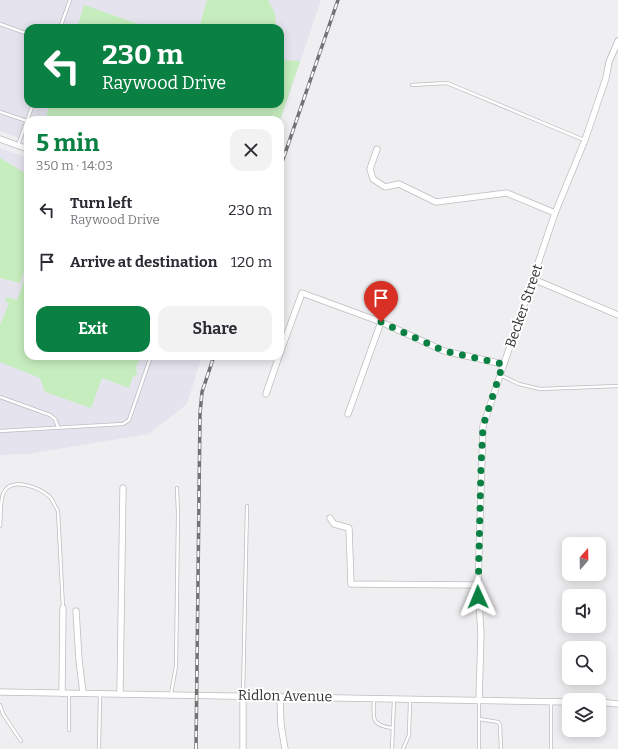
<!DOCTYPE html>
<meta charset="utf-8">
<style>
body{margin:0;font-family:Bitter,serif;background:#f2f2f3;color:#2b2b33;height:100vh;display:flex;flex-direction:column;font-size:15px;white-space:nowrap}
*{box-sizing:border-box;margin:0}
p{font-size:13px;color:#7c7c81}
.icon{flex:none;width:22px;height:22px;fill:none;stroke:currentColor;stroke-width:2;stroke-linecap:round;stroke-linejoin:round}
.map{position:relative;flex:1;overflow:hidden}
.drawer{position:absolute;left:24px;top:116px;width:260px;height:244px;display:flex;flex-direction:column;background:#fff;border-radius:12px;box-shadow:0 2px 10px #0003}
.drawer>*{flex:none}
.guide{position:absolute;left:24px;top:24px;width:260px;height:84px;border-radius:12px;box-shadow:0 2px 10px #0003;background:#0b8043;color:#fff;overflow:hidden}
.needle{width:26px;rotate:20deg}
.tools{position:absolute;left:562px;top:537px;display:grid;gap:8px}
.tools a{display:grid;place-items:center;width:44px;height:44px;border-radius:8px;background:#fff;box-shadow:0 2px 10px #0003;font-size:20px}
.pin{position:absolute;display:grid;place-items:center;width:34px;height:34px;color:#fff;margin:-41px -17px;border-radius:50% 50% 50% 0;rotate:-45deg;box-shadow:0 0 4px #0007}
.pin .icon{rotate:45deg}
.me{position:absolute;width:44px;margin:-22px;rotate:359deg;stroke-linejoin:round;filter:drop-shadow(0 0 3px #0008)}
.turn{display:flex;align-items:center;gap:14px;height:84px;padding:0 12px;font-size:18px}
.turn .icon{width:52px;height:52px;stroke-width:2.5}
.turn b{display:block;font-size:28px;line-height:34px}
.round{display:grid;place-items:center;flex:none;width:42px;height:42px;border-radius:12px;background:#f2f2f3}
.overview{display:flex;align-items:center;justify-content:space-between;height:68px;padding:0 12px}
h1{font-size:24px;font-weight:700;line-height:30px;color:#0b8043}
.primary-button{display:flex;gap:8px;margin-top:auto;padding:8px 12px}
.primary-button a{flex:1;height:46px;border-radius:12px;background:#0b8043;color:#fff;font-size:16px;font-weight:700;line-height:46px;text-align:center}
.primary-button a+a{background:#f2f2f3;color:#2b2b33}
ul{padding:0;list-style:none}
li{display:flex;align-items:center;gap:12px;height:52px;padding:0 12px}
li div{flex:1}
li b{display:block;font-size:15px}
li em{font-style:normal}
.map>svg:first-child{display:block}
</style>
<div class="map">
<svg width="618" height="749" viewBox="0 0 618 749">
<rect width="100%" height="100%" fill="#efeff2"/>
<g fill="#e5e4ee" fill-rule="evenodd">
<path d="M0,0H321L280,122V120H28V141L0,131ZM28,28H280V104H28Z"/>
<polygon points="0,148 28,158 28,356 202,356 187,404 149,434 28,454 0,455"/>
</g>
<g fill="#c6edbd">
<polygon points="207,0 268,0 275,14 276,28 199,28"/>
<polygon points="84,5 150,28 77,28"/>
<polygon points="280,60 300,61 280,120 45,120 50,104 280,104"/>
<polygon points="0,158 28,175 28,260 20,283 0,278"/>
<polygon points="28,269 28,356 137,356 136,359 139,360 135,370 137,371 136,377 133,376 129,388 102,378 91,408 45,392 40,378 0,362 0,325 9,303 5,301 7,297 17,300"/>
</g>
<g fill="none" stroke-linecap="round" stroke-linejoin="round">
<g stroke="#bdbdc0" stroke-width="4">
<g id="service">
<polyline points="0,24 28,34"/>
<polyline points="60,28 70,0"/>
<polyline points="412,85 447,83 584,140"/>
<polyline points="0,112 27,121"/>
<polyline points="18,145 33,104"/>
<polyline points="500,375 519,384 540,389 618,386"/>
<polyline points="0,397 50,415 55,419 58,427"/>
<polyline points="0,431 123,424 129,420 151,356"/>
<path d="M0,526C1,517 0,503 3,494C10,476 40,487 50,497C53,501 55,506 58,511L63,608"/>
<polyline points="69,694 69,730"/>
<polyline points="171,694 176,666 178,514 177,488"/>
<polyline points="243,695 247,506"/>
<path d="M374,700C373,719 371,725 392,728"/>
<polyline points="551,702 551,749"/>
<polyline points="0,705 3,714 21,741"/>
<polyline points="479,719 498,722 500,725 501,749"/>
<polyline points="99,749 100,694"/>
<polyline points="392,749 394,699"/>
<polyline points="403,749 409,735 410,700"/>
<polyline points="479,749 479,700"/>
</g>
</g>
<g stroke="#bdbdc0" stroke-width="7">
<g id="minor">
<polyline points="0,139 28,149"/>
<polyline points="377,149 370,169 373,179 385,187 399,184 436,202 507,193 555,213"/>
<polyline points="533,279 618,315"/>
<polyline points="280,353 302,293 381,322 444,351 503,364"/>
<polyline points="266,394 279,356"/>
<polyline points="348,414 381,322"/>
<polyline points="330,518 334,524 349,528 351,584 478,585"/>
<polyline points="76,611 79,660 83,693"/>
<polyline points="0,692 569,702"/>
<polyline points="62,693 63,608"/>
<polyline points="120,693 123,488"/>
<polyline points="280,696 281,725 285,749"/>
<polyline points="479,700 481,634 478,585 483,426 555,213 585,140 606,78 609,62 618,41"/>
<polyline points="599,702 618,704"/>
<polyline points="243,749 243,696"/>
</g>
</g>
<use href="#service" stroke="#fff" stroke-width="2.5"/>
<use href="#minor" stroke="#fff" stroke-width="5.5"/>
<g stroke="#737376" stroke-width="3.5">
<g id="rail">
<polyline points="280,168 338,0"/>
<polyline points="196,749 200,414 202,392 214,356"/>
</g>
</g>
<use href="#rail" stroke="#fff" stroke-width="2" stroke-dasharray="6" stroke-linecap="butt"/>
</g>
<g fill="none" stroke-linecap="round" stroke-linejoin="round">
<polyline stroke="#0b8043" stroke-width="7" stroke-dasharray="0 12.6" points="381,322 444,351 503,364 483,426 481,467 478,597"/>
</g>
<g text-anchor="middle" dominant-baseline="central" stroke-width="4" stroke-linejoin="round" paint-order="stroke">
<g font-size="14" fill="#313133" stroke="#fff">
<text transform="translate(524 306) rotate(-71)">Becker Street</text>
<text transform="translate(285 696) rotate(1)">Ridlon Avenue</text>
</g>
</g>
</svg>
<div class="tools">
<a><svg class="needle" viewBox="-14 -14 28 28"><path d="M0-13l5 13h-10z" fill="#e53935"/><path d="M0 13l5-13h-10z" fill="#7c7c81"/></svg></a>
<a><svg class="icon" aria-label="sound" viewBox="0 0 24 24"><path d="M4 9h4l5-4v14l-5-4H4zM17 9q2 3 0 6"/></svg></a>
<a><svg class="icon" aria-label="search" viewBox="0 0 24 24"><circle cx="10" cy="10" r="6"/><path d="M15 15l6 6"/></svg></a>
<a><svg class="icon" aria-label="layers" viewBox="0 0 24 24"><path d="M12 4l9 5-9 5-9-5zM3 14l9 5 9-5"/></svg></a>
</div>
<div class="pin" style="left:381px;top:322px;background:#d93025"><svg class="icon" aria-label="arrive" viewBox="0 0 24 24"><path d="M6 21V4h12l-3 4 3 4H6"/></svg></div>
<svg class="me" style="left:478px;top:597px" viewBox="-20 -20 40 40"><path d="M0-17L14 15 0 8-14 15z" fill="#0b8043" stroke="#fff" stroke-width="4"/></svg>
<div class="guide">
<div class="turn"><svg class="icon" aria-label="left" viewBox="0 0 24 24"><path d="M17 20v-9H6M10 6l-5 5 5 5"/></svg><div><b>230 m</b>Raywood Drive</div></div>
</div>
<section class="drawer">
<div class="overview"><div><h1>5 min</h1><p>350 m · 14:03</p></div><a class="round"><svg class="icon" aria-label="close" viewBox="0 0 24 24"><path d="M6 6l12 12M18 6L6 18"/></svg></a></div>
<ul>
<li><svg class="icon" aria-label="left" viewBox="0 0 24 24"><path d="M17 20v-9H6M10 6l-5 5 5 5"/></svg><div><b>Turn left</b><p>Raywood Drive</p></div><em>230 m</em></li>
<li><svg class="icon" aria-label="arrive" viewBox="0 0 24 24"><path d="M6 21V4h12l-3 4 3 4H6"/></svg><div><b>Arrive at destination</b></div><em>120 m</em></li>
</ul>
<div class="primary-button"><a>Exit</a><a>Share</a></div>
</section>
</div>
